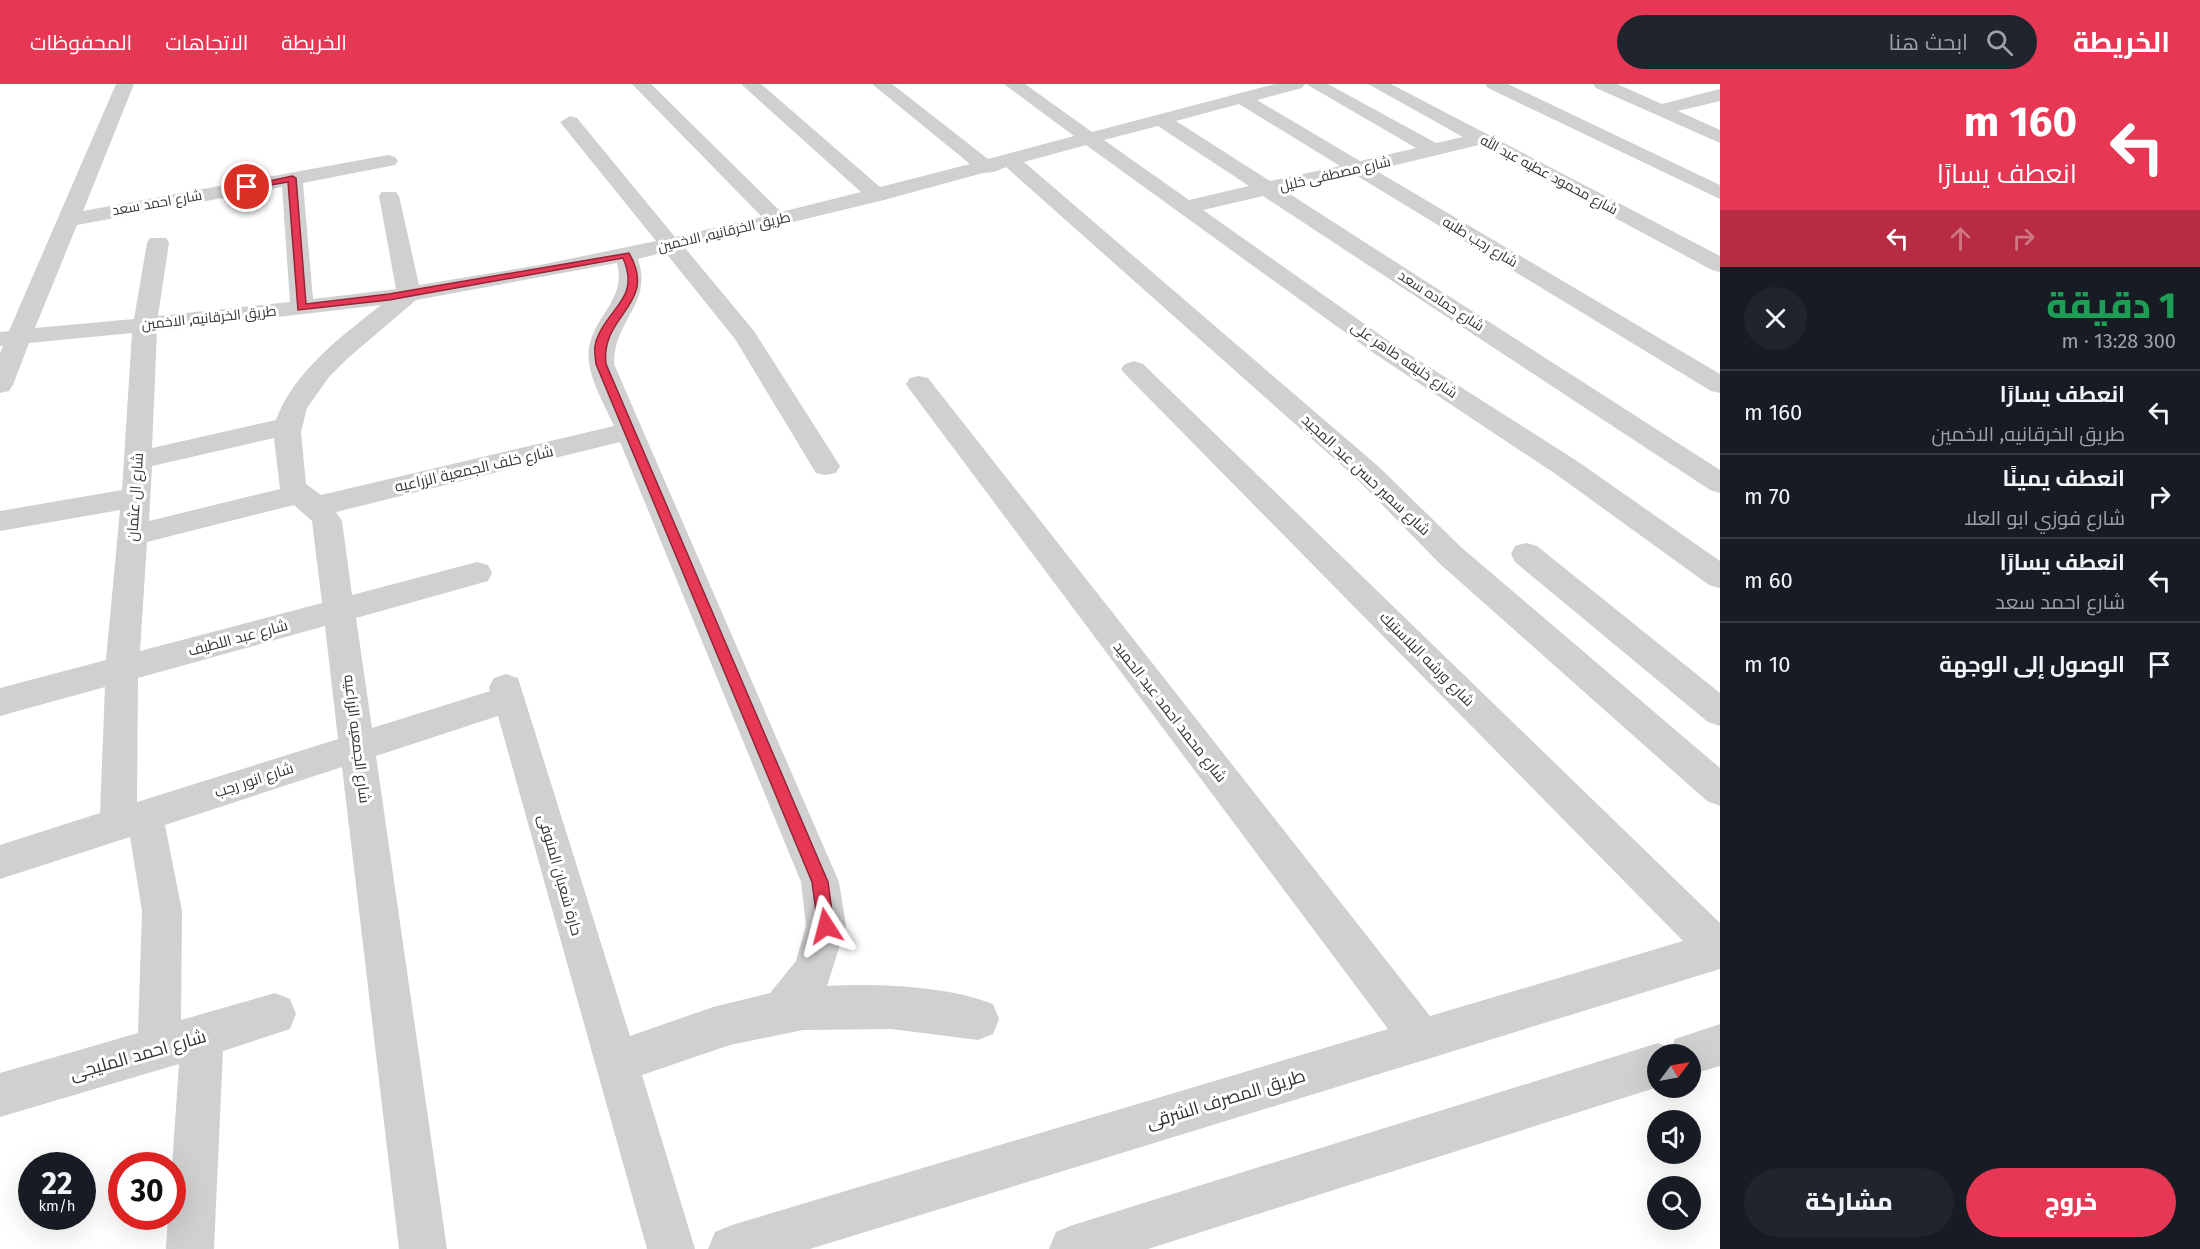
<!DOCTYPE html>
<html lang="ar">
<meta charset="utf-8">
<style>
body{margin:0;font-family:"Fira Sans",Cairo,sans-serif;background:#20242c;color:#f1f3f6;direction:rtl;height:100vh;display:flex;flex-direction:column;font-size:22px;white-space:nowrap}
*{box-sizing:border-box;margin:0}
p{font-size:20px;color:#9ea1a6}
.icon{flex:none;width:33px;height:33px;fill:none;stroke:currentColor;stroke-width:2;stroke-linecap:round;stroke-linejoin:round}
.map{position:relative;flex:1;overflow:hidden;direction:ltr}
.drawer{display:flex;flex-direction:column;background:#171b24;width:480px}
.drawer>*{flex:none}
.hud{background:#e63854;color:#fff;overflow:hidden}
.needle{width:39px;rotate:58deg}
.fabs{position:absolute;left:1647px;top:960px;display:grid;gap:12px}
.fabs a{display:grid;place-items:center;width:54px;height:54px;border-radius:50%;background:#171b24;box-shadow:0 6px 24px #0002;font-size:30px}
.speed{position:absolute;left:18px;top:1068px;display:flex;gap:12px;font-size:30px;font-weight:700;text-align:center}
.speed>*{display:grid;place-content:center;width:78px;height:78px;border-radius:50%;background:#171b24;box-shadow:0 6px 24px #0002;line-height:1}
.speed small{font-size:15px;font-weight:400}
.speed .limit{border:9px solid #d22;background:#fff;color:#111}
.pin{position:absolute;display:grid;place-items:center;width:51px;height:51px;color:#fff;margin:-26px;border:3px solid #fff;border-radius:50%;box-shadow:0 2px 6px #0007}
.me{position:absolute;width:66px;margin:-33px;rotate:351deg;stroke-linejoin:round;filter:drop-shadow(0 0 4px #0008)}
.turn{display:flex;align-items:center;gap:21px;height:126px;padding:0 24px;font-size:27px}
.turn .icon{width:78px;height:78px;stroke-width:2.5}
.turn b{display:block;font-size:42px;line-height:51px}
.lanes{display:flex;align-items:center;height:57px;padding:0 24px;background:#0003;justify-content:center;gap:30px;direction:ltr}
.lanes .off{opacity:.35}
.round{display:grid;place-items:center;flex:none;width:63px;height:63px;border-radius:32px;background:#20242c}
.overview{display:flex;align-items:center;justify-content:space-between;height:102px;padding:0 24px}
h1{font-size:36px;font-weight:800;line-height:45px;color:#1e9e55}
.primary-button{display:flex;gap:12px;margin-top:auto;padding:12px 24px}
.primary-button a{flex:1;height:69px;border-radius:36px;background:#e63854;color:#fff;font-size:24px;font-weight:800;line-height:69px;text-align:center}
.primary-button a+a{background:#20242c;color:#f1f3f6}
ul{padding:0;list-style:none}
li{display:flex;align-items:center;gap:18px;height:84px;padding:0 24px;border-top:2px solid #363941}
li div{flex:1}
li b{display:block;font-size:22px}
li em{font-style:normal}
header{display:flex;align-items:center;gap:36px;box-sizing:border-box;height:84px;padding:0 30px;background:#e63854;color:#fff}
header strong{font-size:28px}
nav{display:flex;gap:33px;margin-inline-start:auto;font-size:21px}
.search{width:420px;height:54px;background:#20242c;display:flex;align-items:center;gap:15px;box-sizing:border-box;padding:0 21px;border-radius:33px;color:#9ea1a6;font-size:22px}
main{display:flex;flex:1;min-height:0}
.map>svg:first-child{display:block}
</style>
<header>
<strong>الخريطة</strong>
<div class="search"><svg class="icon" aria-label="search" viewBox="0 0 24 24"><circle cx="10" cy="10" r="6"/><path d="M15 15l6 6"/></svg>ابحث هنا</div>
<nav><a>الخريطة</a><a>الاتجاهات</a><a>المحفوظات</a></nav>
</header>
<main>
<section class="drawer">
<div class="hud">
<div class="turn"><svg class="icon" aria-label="left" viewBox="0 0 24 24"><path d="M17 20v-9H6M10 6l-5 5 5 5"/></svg><div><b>160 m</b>انعطف يسارًا</div></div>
<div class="lanes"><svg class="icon" aria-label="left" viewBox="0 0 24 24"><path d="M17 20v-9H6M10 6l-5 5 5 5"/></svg><svg class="icon off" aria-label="ahead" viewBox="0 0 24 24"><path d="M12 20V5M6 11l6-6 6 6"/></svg><svg class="icon off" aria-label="right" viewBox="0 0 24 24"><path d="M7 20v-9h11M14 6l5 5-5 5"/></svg></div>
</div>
<div class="overview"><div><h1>1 دقيقة</h1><p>300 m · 13:28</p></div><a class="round"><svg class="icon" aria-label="close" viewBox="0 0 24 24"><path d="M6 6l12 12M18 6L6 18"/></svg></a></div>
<ul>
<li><svg class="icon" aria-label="left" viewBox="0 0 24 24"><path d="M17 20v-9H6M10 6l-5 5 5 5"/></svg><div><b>انعطف يسارًا</b><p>طريق الخرقانيه, الاخمين</p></div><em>160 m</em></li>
<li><svg class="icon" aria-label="right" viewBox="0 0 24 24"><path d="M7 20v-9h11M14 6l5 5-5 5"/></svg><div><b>انعطف يمينًا</b><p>شارع فوزي ابو العلا</p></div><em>70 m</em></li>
<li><svg class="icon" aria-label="left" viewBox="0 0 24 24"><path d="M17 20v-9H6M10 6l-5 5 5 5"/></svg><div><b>انعطف يسارًا</b><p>شارع احمد سعد</p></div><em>60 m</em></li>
<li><svg class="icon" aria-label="arrive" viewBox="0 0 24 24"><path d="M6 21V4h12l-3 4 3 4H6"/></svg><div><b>الوصول إلى الوجهة</b></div><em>10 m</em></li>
</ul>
<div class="primary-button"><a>خروج</a><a>مشاركة</a></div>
</section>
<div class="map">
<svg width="1720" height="1165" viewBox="0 0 1720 1165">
<rect width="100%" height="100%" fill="#fff"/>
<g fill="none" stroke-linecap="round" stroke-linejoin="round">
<g fill="#d0d0d0" fill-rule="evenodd">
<path d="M116,0H134L83,127L388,71L395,73L398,77L395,81L303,99L313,215L396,205L379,112L382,108H396L399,112L419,201L540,181L656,157L560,38L570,32L577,34L675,153L762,133L632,0H651L781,128L861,108L741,0H761L880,103L970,80L872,0H892L988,75L1074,52L1004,0H1025L1092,48L1275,0H1305L1302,4L1257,16L1360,77L1416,64L1306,0H1328L1436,59L1463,53L1368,0H1391L1720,172V188L1712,186L1479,61L1375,86L1720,290V309L1711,307L1354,90L1285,107L1720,386V409L1710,406L1263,112L1203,126L1393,260L1577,377L1720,477V504L1709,501L1557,391L1375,270L1086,61L1024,78L1378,382L1462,464L1720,684V722L1707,717L1440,480L1358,396L1006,83L994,88L983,89L884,116L685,164L754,247L840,382L836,389L826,391L816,389L735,255L665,168L638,175C653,221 614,234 614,280L839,798L846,842L827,902C876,899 948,902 993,920L999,935L993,950L978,956L891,945L803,946L730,961L642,991L695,1165H647L498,632L376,672L447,1165H399L342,683L165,741L182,827L181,936L275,909L290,915L296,930L290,945L223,967L214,1165H166L168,1132H172V1082L179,980L0,1033V989L138,949L142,827L130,753L0,795V761L100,729L105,603L0,632V604L106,576L120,426L0,447V427L122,406L132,249L29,259L13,301L9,307L0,309V269L3,262H0V248L9,247ZM1239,20L1340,82L1270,97L1176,37ZM1158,42L1249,102L1189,116L1104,56ZM282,103L290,218L158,232L169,159L166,154H150L147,159L134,235L35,244L77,141ZM617,179C627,215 594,231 589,264C585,289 604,319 614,342L321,411L306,400L301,348L307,324L329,293L347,275L416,216ZM381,221C342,252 294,287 276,336L152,364L157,247ZM274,354L280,405L149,437L152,382ZM620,358L801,798L806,842L796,877L770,909L713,923L630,952L518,594L506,590L494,594L489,603L490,607L372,644L356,534L488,497L492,489L488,481L477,478L352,511L342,437L336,428ZM294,421L312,437L322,519L140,567L147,458ZM325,542L338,655L137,718L138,594Z"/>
<polygon points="1485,0 1508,0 1720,101 1720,115 1488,4"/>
<polygon points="1593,0 1617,0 1662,20 1720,5 1720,17 1678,27 1720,46 1720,59 1596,4"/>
<polygon points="1134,277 1143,280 1720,839 1720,885 810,1165 708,1165 715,1148 732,1141 1388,945 910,306 906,300 910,294 919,292 928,294 1430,932 1683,857 1125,290 1121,285 1125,280"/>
<polygon points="1526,459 1537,462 1720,609 1720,642 1708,638 1515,478 1511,470 1515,462"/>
<polygon points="1720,940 1720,982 1690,991 1690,970 1658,970 1658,1003 1148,1165 1049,1165 1056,1148 1073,1141 1658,959 1671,965 1675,955"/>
</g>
</g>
<path fill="#e63854" stroke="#962437" stroke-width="1.5" d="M292,92L296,94L306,220L389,210L629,169C659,221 600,230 606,280L828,798L834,842L832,847L826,850L820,847L818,842L812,798L596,280C595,270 593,261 598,252C611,222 640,213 623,174L389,216L298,226L288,98L247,105L243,103Z"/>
<g text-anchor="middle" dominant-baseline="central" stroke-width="6" stroke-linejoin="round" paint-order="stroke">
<g font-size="14" fill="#333" stroke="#fff">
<text transform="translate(1335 90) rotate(-13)">شارع مصطفى خليل</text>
<text transform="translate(1549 91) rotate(28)">شارع محمود عطيه عبد الله</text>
<text transform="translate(157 119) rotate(-10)">شارع احمد سعد</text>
<text transform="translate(724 148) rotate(-13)">طريق الخرقانيه, الاخمين</text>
<text transform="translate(1480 158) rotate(31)">شارع رجب طلبه</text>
<text transform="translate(1441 217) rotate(33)">شارع حماده سعد</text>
<text transform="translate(209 234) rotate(-6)">طريق الخرقانيه, الاخمين</text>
<text transform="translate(1404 276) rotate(34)">شارع خليفه طاهر على</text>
</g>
<g font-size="15" fill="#333" stroke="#fff">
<text transform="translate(474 385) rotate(-13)">شارع خلف الجمعية الزراعيه</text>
<text transform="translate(1366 391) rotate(43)">شارع سمير حسن عبد المجيد</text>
<text transform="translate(135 413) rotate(-86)">شارع ال عثمان</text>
<text transform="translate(238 554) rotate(-15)">شارع عبد اللطيف</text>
<text transform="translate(1427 575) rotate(45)">شارع ورشه البلاستيك</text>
<text transform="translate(1170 628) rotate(52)">شارع محمد احمد عبد الحميد</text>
<text transform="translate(357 655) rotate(83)">شارع الجمعيه الزراعيه</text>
<text transform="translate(254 696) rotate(-18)">شارع انور رجب</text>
<text transform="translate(560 791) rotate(74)">حارة شعبان المنوفى</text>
</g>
<g font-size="18" fill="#333" stroke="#fff">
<text transform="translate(138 971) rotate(-16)">شارع احمد المليجى</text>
<text transform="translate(1226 1015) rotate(-17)">طريق المصرف الشرقى</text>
</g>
</g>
</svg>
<div class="fabs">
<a><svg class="needle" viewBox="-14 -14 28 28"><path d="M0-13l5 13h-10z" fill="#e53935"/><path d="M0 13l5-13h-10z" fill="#9ea1a6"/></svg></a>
<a><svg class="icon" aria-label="sound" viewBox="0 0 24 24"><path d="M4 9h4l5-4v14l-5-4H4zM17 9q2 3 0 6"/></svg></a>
<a><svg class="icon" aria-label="search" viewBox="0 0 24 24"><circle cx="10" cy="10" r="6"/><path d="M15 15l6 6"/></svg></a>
</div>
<div class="speed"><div>22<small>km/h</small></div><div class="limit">30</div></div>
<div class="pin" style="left:247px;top:103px;background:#d93025"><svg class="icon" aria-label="arrive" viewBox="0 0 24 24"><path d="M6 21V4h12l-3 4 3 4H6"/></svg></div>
<svg class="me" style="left:826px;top:842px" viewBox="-20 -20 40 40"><path d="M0-17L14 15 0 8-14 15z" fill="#e63854" stroke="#fff" stroke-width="4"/></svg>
</div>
</main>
